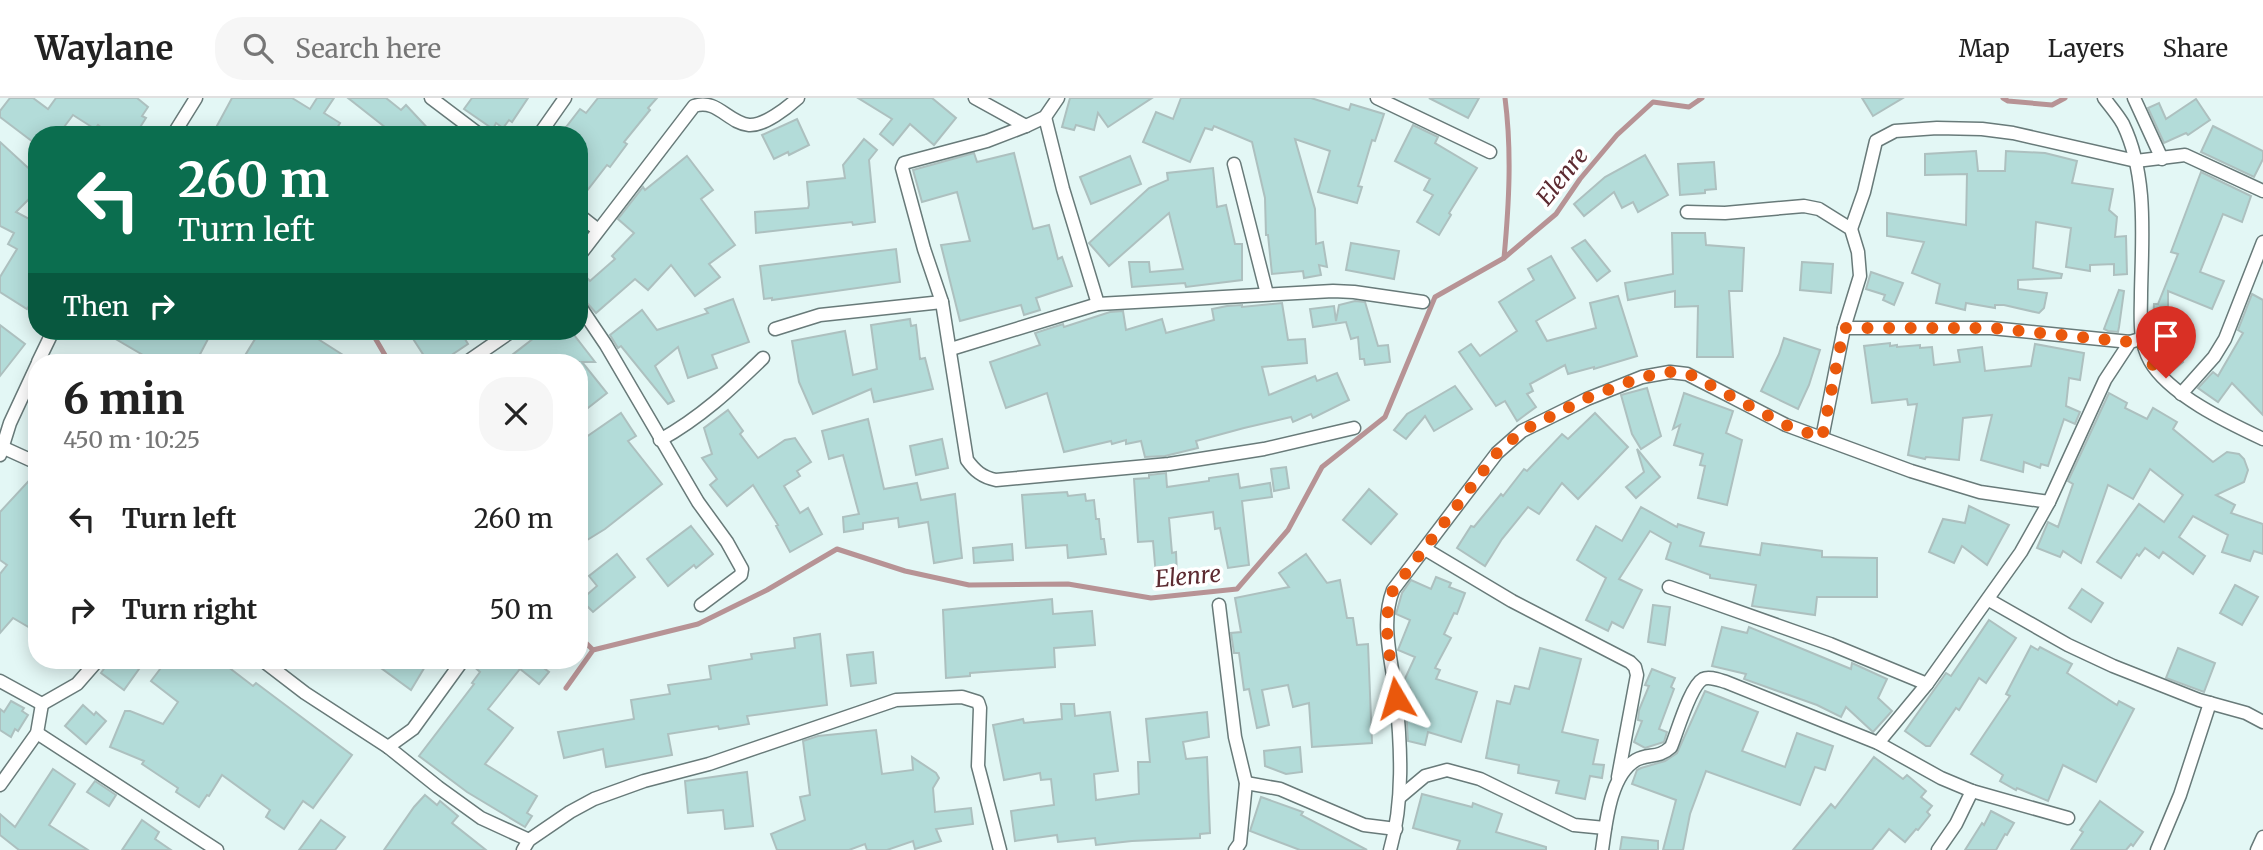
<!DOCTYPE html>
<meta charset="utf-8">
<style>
body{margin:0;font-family:Merriweather,serif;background:#f6f6f6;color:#222;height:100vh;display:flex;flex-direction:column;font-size:26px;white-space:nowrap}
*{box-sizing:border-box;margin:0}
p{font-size:23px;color:#767676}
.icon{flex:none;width:38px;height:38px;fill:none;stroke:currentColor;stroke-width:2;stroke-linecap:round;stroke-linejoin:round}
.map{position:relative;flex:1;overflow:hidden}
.sheet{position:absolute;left:28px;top:256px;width:560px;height:315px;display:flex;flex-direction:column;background:#fff;border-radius:28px;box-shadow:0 4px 18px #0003}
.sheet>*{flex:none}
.hud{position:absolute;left:28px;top:28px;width:560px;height:214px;border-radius:28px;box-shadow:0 4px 18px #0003;background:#0b6e4f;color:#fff;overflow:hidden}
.pin{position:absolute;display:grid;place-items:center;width:60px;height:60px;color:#fff;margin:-72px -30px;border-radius:50% 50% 50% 0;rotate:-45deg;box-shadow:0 0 7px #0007}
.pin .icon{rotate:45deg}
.me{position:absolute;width:77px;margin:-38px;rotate:353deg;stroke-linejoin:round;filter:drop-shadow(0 0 5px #0008)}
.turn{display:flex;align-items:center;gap:24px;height:147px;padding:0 35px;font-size:32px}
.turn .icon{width:91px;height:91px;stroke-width:2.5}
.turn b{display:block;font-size:49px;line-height:60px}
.then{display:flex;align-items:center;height:66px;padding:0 35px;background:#0003;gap:14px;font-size:26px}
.round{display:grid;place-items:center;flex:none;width:74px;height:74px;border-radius:28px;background:#f6f6f6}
.headline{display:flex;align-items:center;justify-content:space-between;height:119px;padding:0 35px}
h1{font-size:42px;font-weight:800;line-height:52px}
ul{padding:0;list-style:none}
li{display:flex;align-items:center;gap:21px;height:91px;padding:0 35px}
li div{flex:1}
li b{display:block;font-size:26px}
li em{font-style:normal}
header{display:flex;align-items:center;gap:42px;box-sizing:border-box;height:98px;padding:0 35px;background:#fff;border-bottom:2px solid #e0e0e0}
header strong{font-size:33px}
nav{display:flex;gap:38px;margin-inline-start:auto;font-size:24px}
.search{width:490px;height:63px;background:#f6f6f6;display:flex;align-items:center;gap:18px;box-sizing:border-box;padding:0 24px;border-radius:28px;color:#767676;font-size:26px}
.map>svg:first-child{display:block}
</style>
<header>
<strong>Waylane</strong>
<div class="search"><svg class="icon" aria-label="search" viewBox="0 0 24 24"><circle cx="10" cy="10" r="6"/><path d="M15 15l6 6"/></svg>Search here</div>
<nav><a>Map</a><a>Layers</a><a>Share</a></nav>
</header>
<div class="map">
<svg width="2263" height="752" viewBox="0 0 2263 752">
<rect width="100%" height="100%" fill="#e3f7f5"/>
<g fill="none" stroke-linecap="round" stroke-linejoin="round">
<g stroke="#b79395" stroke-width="5">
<polyline points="2003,0 2008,3 2052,7 2065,0"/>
<path d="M1504,160C1509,106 1512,54 1505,0"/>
<polyline points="371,233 389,264"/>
<polyline points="579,538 593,552"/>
<polyline points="566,590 593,552 698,526 767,492 837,451 905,473 969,487 1068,486 1151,500 1237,491 1288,432 1322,369 1385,319 1435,199 1504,160 1556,116 1580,81 1617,37 1653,4 1689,9 1702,0"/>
</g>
</g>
<g fill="#b3dcd9" stroke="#adc0bf" stroke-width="2">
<polygon points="10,0 33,0 48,11 56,0 137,0 148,9 142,18 146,20 135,37 99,37 103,31 98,27 95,31 73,17 58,37 37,37 37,47 0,19 0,13"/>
<polygon points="232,0 292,0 310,11 317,0 334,0 324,15 340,25 333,37 212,37"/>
<polygon points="348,0 386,0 401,12 406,7 434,37 395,37"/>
<polygon points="472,0 528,0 512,24 509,22 503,30 496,25 493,31 464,11"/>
<polygon points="598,0 657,0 648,10 650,12 624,44 627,46 610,69 607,67 579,103 579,37 560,37 580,11 586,15"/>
<polygon points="858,0 932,0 956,20 934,47 910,26 893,47 880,36 892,21"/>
<polygon points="1070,0 1152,0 1108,29 1098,15 1094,32 1076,27 1074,32 1062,29"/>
<polygon points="1181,0 1311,0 1349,12 1351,6 1384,16 1375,43 1372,42 1361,79 1358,88 1362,89 1357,105 1318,94 1330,53 1295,41 1315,111 1316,146 1323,144 1327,169 1319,167 1321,177 1304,180 1303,173 1272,176 1268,137 1266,137 1265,100 1252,44 1214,28 1212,32 1205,30 1190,64 1143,44 1156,14 1173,21"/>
<polygon points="1429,0 1479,0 1468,20"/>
<polygon points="1862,0 1903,0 1873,18"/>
<polygon points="2196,1 2210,22 2188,37 2186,35 2164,45 2148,10 2159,5 2166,21"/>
<polygon points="797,21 809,47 789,57 788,54 774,61 762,37"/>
<polygon points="1413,27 1438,39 1435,45 1477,70 1449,115 1451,117 1439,137 1417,124 1433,97 1424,92 1430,81 1395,63"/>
<polygon points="2213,28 2263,53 2263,61 2254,79 2201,54"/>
<polygon points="864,41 877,52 869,62 875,124 853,127 852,124 756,135 755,114 808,110 809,107 807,84 845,80 843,67"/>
<polygon points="0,44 37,78 37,93 16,114 37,125 37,206 32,203 27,211 0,194 0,179 17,151 8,146 14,135 0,128"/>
<polygon points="1976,53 1978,73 2005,73 2006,53 2045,55 2077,63 2072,85 2113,91 2109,112 2117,119 2115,139 2126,138 2127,176 2114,177 2114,166 2090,167 2090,173 2066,169 2071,130 2036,124 2033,170 2062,176 2061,180 2018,182 2018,191 2047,195 2044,210 2039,215 2004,207 1995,207 1995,210 1966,205 1965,212 1936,205 1940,186 1912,175 1924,144 1887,138 1887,115 1966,127 1967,76 1925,77 1925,56"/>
<polygon points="974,55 977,64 1014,55 1033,131 1049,127 1058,161 1062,159 1072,188 1036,200 1040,212 1024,217 1021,207 960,223 941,147 970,143 957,94 922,104 913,72"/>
<polygon points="1645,57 1668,97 1638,114 1633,104 1622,110 1614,94 1584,118 1574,106 1605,79"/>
<polygon points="687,58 713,92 701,101 735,147 709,166 720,179 695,198 671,167 648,192 635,181 596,215 579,196 579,172 590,183 615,161 612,158 634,135 618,121 643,89 645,92"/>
<polygon points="1130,58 1141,86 1091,106 1080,79"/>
<polygon points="1714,64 1716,91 1705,92 1705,95 1680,97 1678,66"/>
<polygon points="1213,70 1217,109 1226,107 1235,146 1242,146 1242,182 1186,189 1185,185 1132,189 1129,164 1149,164 1150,174 1183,171 1169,115 1109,168 1089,145 1149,90 1168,82 1167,75"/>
<polygon points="2201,74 2251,98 2242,124 2223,116 2200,174 2224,183 2212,211 2168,193 2168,239 2183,264 2173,272 2152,242 2154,206 2158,206 2178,156 2171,154"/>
<polygon points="1672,135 1705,135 1706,147 1744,150 1742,193 1729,193 1733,259 1697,259 1698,208 1675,209 1675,193 1628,202 1625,185 1673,176"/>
<polygon points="1585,142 1610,173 1597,183 1572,150"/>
<polygon points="1351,145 1399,153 1394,181 1346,172"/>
<polygon points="896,151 900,184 772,202 772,200 764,201 760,168"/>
<polygon points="1551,158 1575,200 1536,223 1547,243 1596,230 1590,205 1618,198 1637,258 1594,271 1594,269 1568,276 1565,267 1530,286 1533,293 1527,296 1536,309 1517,323 1505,303 1496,308 1459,254 1471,246 1480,258 1517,233 1499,204 1534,182 1528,171"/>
<polygon points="1802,164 1833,166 1831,195 1800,192"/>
<polygon points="1871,174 1903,185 1894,207 1883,202 1885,197 1866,191"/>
<polygon points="2119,192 2124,193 2119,229 2118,234 2108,233 2104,231"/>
<polygon points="2252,196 2263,202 2263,317 2232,285 2218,304 2198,290 2213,274 2218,278 2243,235 2238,232"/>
<polygon points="733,201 749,244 712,257 717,270 688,280 678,249 655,268 674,303 668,306 621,248 618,250 610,237 642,212 657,232 708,215 705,211"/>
<polygon points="1355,203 1365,204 1378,248 1388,247 1390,264 1365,267 1364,261 1360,261 1358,239 1351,241 1346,224 1313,229 1310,211 1334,208 1336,223 1339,207"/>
<polygon points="1282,205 1288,242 1305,241 1307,265 1262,269 1269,297 1315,278 1317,283 1337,275 1349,302 1313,320 1311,316 1293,324 1291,319 1244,330 1196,343 1198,350 1165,358 1145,359 1141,343 1126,346 1126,342 1112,346 1111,343 1064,354 1047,295 1006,310 990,264 1040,247 1035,235 1063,226 1064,229 1110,214 1123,213 1126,232 1162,221 1166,235 1214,222 1212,211 1227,208 1242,207 1242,209"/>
<polygon points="910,221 911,228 916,227 920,261 925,260 933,291 874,304 871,291 813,316 799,284 792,243 845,233 853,277 877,271 871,227"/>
<polygon points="0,227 25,246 0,278"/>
<polygon points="102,233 192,233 208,241 196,264 155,264"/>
<polygon points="260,233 298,233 308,238 310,236 354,264 241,264"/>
<polygon points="408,233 460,233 468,246 441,264 428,264"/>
<polygon points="543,233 571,233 595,264 582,264 607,295 579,317 579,264 503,264"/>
<polygon points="1784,240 1820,252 1809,287 1798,311 1761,293 1779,256"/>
<polygon points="1890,245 1890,248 1897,247 1897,249 1920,247 1920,250 1932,249 1934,267 1960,264 1958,252 1982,249 1985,273 2031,268 2035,246 2084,255 2080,282 2069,280 2066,308 2080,314 2075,326 2064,321 2048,368 2041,366 2040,370 2024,364 2023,374 1981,362 1992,317 1963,320 1959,362 1926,359 1925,361 1908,357 1917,306 1908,307 1907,301 1872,305 1864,248"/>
<polygon points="1455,288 1472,311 1434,333 1425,318 1406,341 1394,332 1407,316"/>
<polygon points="1647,290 1661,338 1641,351 1632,336 1621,297"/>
<polygon points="1684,295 1733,313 1726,335 1742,342 1727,407 1698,400 1705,368 1700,367 1703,356 1674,347 1680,327 1673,331"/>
<polygon points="2109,295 2127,305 2125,310 2147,321 2153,310 2177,324 2173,331 2213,364 2227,354 2239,356 2244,361 2248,372 2244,384 2216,397 2235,407 2231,415 2263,426 2263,456 2254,453 2250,463 2222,454 2228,437 2193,418 2179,439 2205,458 2193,476 2163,454 2159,460 2145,450 2139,458 2137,456 2121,480 2097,464 2139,406 2164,424 2183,397 2150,371 2133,401 2108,387 2081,465 2063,453 2060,459 2037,450 2048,424 2058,429 2073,386 2068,383"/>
<polygon points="728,312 743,333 740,336 758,360 785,342 795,340 811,364 797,373 800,378 784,388 800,415 808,410 822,436 790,454 776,428 778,427 753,387 727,408 710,387 717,381 702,360 712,356 704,330"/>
<polygon points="621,315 636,338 628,343 662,386 605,431 579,447 579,344"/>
<polygon points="1595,315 1628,349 1578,401 1562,385 1539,416 1528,409 1502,441 1485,468 1457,450 1471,428 1474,429 1501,396 1503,398 1524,371 1527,373 1562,336 1568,341"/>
<polygon points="868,321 884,391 917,385 921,402 955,396 962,460 934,465 928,424 899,429 898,420 863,425 863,431 844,434 843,419 859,416 843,357 829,361 822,333"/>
<polygon points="942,341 948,370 916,377 910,348"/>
<polygon points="1637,351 1660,379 1636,400 1626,389 1644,374"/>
<polygon points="1286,369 1289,390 1274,393 1271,371"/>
<polygon points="37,374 37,534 13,520 0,535 0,476 7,467 0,462 0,414"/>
<polygon points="1166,375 1167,389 1209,383 1209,380 1238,376 1240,390 1270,385 1272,399 1242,403 1249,467 1228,470 1220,430 1215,431 1213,414 1169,420 1172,455 1176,454 1177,477 1156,478 1153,443 1138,444 1134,381 1149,380 1149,377"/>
<polygon points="1369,391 1397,416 1371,446 1343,422"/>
<polygon points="1067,394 1068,398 1085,396 1086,403 1094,402 1096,421 1099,421 1101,441 1104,441 1106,456 1068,460 1067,447 1026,450 1022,397"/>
<polygon points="1969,408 2009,427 1987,467 1962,448 1954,465 1929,454 1943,421 1965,425"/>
<polygon points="1641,409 1677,429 1678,426 1704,435 1700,448 1760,457 1762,445 1822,453 1822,459 1877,460 1877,499 1817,499 1815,517 1752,508 1756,487 1710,480 1710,477 1666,461 1671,445 1650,433 1619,481 1642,492 1623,530 1612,524 1608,533 1586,522 1606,480 1577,462 1596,428 1622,443"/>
<polygon points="691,428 713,456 696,470 694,467 668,488 647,461"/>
<polygon points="1012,446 1013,462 974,465 973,450"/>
<polygon points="617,456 635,479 593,514 581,502 597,488 589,478"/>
<polygon points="1306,456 1327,485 1340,482 1347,520 1353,520 1357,547 1368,546 1372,645 1312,649 1309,605 1293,609 1288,587 1262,592 1269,627 1257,630 1249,591 1244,592 1239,555 1234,555 1231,535 1241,534 1235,500 1289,489 1279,475"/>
<polygon points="1436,479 1451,485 1449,489 1465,495 1457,516 1454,515 1444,536 1451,540 1435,570 1440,572 1436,581 1477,594 1461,644 1428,634 1425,647 1408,643 1406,610 1410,590 1403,585 1415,559 1398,552 1410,522 1396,516 1402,495 1411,482 1431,491"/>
<polygon points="2235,487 2258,499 2242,527 2220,515"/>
<polygon points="2082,491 2103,505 2091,524 2069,510"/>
<polygon points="1052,501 1053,516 1092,513 1095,547 1054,550 1055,569 970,575 970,578 946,580 943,512"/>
<polygon points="1653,507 1670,509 1665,547 1648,544"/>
<polygon points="1989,522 2016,540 1986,585 1979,580 1959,612 1956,610 1930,648 1926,648 1905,633 1946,575 1951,578"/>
<polygon points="1722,529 1747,535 1749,529 1851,571 1852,565 1887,581 1878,600 1892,613 1873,634 1846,609 1841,619 1817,607 1744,581 1746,576 1712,568"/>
<polygon points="820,536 827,607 747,618 749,626 719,631 718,628 668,636 672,657 606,669 603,651 564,660 558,634 634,621 631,602 670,596 668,587 711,581 709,568 752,561 751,556 795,550 794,540"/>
<polygon points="2031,548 2038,552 2040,549 2072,566 2067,575 2117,607 2119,603 2134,611 2096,684 2063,667 2048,703 2017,690 2016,692 2000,683 2003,677 1971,656 2010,598 2006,596"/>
<polygon points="1540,550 1581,561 1562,634 1598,642 1593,666 1604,667 1602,680 1590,678 1585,701 1556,695 1559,683 1518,675 1519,667 1486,660 1497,603 1510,606 1515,588 1529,591"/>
<polygon points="2178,550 2215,565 2204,594 2166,580"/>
<polygon points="873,554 876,585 851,588 847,557"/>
<polygon points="110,562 126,562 139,571 124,592 101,575"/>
<polygon points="167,562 219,562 253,588 256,585 352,657 313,710 303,703 284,731 266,719 270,712 222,677 209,698 207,697 199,709 176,694 178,690 142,666 144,663 110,649 125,613 130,613 163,626 178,604 151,583"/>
<polygon points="370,562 429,562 411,592"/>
<polygon points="472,562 497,562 504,568 508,562 533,562 549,574 539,586 520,571 488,611 513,630 485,666 537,698 527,715 532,718 525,729 467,694 419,658 474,586 472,585 480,574 471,566"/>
<polygon points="1652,571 1675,580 1671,589 1674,591 1659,631 1667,634 1664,644 1645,650 1634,644 1642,623 1638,622 1639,612 1649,588 1645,587"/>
<polygon points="1705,593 1758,614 1742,653 1785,669 1797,635 1833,648 1825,672 1815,669 1800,707 1706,673 1690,716 1683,752 1663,752 1676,702 1632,686 1637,672 1641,670 1665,663 1677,655"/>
<polygon points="11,603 24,610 22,613 28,617 18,633 15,631 11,639 0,632 0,611 4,614"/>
<polygon points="1061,606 1074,606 1075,618 1110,614 1118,673 1094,676 1096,702 1139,696 1138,664 1150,664 1146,621 1207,614 1209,639 1183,644 1186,661 1207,659 1210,735 1200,736 1200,740 1132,743 1096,747 1095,740 1058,744 1057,737 1015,743 1011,713 1054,707 1051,681 1041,682 1040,675 1004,682 993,627 1023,621 1024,625 1062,621"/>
<polygon points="83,607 94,617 96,614 106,623 86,646 65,628"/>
<polygon points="876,632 882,676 913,672 912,659 936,675 939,680 933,690 935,714 971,710 973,726 936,731 941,743 915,751 913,743 887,752 867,752 865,746 849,752 777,752 771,736 805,722 800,699 810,697 803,643 818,638"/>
<polygon points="1300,649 1302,674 1286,676 1265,668 1264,653"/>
<polygon points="1874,659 1903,681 1907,677 1926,693 1921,699 1932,708 1927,714 1930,717 1918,732 1916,731 1905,744 1889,731 1872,752 1793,752 1831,706 1835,710"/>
<polygon points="53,671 75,686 49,727 88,752 19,752 0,737 0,716 15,729"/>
<polygon points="747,674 753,728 725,731 723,712 688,715 685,683"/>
<polygon points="95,683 116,697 109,708 87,694"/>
<polygon points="1422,696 1472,709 1473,705 1502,716 1496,734 1546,749 1546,752 1457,752 1460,743 1413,730"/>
<polygon points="425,697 437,707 440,703 458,718 452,725 486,752 384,752 414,709"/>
<polygon points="1261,699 1303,714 1301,717 1367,752 1300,752 1250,733"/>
<polygon points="2100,703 2143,734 2133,748 2131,746 2126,752 2071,752 2083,734 2080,732"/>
<polygon points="1991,713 2014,725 2007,737 2005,736 1996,752 1965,752 1982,725 1984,727"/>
<polygon points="142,722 159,734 155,741 171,752 122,752"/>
<polygon points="321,722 345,739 335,752 299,752"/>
<polygon points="1622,739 1658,743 1658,752 1620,752"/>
</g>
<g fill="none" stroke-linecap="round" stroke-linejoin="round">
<g stroke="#687a79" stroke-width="15">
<g id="minor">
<polyline points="431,0 480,37"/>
<polyline points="975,0 1026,28"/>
<path d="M1058,0L1045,19L1026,28L987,43L904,65L902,70L924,151L942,204L967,362C975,373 982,379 996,382L1169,366L1264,351L1354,330"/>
<polyline points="1377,0 1490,54"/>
<path d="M2104,0C2110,8 2118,17 2123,26C2148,78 2142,139 2141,195C2141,219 2138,241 2150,263C2169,297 2229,325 2263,341"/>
<polyline points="2134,0 2162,61"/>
<polyline points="1045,19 1063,91 1098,206"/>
<polyline points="173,37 196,0"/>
<polyline points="539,37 565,0"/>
<polyline points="1234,66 1267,196"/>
<polyline points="1687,114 1725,115 1804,108 1819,111 1851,131 1858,154 1860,178 1844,230 1822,340"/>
<polyline points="579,117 598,132"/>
<polyline points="1851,131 1864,94 1876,43 1895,33 1937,30 1982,31 2013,35 2136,63 2185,57 2263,93"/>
<path d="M579,158L694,8C717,0 728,25 749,27C764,28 787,10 798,0"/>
<polyline points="579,207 606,247 698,404 727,444 742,471 741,477 701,507"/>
<polyline points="1844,230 1991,230 2130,244"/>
<polyline points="775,231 820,217 942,204"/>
<polyline points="951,251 1098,206 1333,193 1354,194 1423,204"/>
<polyline points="38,264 53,233"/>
<polyline points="467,264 512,233"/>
<polyline points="2181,296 2214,259 2225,241 2263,144"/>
<path d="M660,342C700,320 731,291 763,260"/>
<polyline points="4,350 37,365"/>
<polyline points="0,357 10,325 37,267"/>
<polyline points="1425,451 1512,503 1630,564 1635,569 1637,577 1618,679"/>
<polyline points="1669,489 1830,546 1927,586"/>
<polyline points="1989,502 2068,547 2113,568 2199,602 2246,615 2263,624"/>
<polyline points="1219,507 1235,639 1246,685 1240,745 1235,752"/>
<polyline points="262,562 305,595 388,649 438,689 481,720 529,742"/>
<polyline points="0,583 42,606"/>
<polyline points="42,606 77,586 98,562"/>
<polyline points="37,635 217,752"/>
<polyline points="1878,645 1927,586 2021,454 2049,404 2105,282 2130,244 2140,241"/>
<polyline points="388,649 413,631 463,562"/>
<polyline points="1246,685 1280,691 1364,727 1396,731"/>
<polyline points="0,687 37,635 42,606"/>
<polyline points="1400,699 1425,678 1447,672 1480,681 1574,727 1605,730"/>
<polyline points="523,752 529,742 570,714 594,701 644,683 709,666 896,602 962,599 978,604 980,610 978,668 1000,752"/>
<path d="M1390,752C1404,704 1401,648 1396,598C1392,563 1380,526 1393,492L1497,355L1522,333L1587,301L1642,279L1670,274L1687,276L1786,327L1911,373L1980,394L2049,404"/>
<path d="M1602,752C1606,725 1610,677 1636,662C1649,655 1658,661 1671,649C1677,635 1690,588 1703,581C1709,578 1719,582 1726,584L1878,645L1941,680L1972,693L2068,720"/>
<polyline points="1938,752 1956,726 1972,693"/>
<polyline points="2157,752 2180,697 2210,605"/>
<polyline points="2257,752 2263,739"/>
</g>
</g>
<use href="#minor" stroke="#fff" stroke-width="12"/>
</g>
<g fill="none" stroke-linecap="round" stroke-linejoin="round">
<path stroke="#ea580c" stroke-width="12" stroke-dasharray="0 21.6" d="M1396,600C1392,565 1380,526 1393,492L1497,355L1522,333L1587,300L1642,279L1670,274L1687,275L1786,327L1822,340L1844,230H1991L2130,244L2140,241L2151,265L2166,280"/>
</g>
<g text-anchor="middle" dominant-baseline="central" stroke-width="7" stroke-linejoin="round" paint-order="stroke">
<g font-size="23" font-style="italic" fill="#5d2b31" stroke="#fff">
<text transform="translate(1562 78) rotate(-51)">Elenre</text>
<text transform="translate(1188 478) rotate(-5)">Elenre</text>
</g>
</g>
</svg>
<div class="pin" style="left:2166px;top:280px;background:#d93025"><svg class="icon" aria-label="arrive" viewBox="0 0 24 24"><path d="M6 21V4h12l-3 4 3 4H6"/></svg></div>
<svg class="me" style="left:1396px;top:600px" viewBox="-20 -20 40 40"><path d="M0-17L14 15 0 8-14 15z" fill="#ea580c" stroke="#fff" stroke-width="4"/></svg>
<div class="hud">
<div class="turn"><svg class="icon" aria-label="left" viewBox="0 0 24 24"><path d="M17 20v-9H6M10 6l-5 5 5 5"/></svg><div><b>260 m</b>Turn left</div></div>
<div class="then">Then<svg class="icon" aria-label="right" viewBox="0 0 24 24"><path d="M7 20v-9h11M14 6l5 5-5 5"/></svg></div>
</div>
<section class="sheet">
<div class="headline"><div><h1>6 min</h1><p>450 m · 10:25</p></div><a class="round"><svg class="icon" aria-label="close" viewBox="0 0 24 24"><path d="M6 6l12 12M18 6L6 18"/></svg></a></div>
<ul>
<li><svg class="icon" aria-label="left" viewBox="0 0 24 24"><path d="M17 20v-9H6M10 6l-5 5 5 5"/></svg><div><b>Turn left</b></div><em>260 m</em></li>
<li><svg class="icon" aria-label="right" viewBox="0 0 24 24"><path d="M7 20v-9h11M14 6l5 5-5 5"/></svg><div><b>Turn right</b></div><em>50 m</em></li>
</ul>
</section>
</div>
